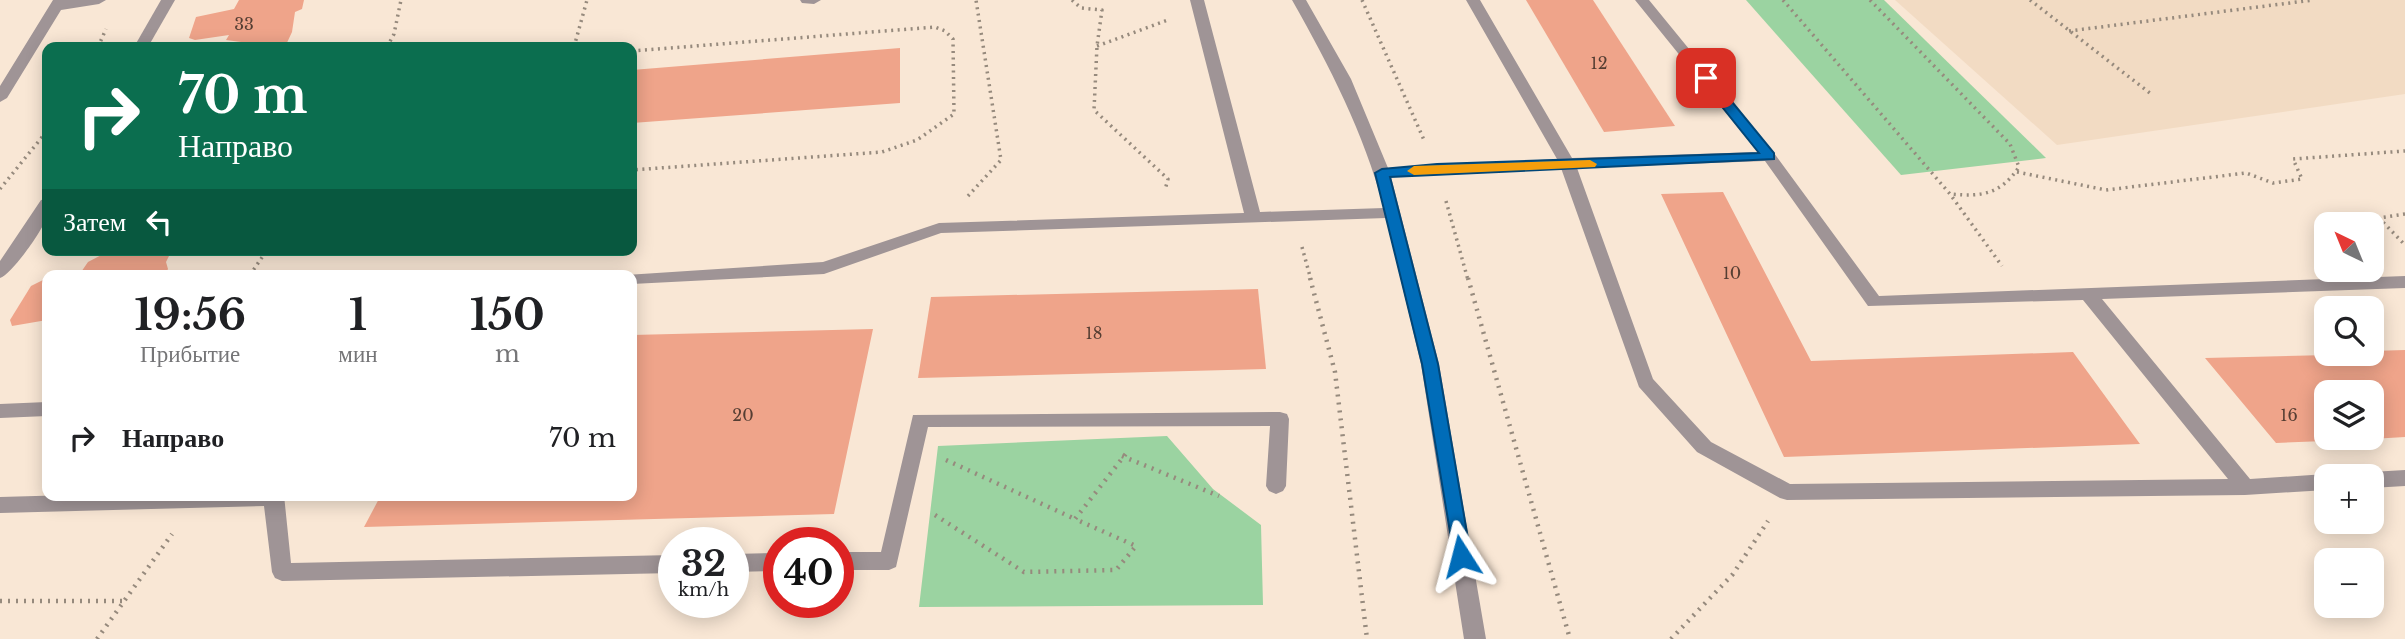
<!DOCTYPE html>
<html lang="ru">
<meta charset="utf-8">
<style>
body{margin:0;font-family:"Libre Baskerville",serif;background:#f2f2f2;color:#202124;height:100vh;display:flex;flex-direction:column;font-size:26px;white-space:nowrap}
*{box-sizing:border-box;margin:0}
p{font-size:23px;color:#757577}
.icon{flex:none;width:38px;height:38px;fill:none;stroke:currentColor;stroke-width:2;stroke-linecap:round;stroke-linejoin:round}
.map{position:relative;flex:1;overflow:hidden}
.drawer{position:absolute;left:42px;top:270px;width:595px;height:231px;display:flex;flex-direction:column;background:#fff;border-radius:14px;box-shadow:0 4px 18px #0003}
.drawer>*{flex:none}
.guide{position:absolute;left:42px;top:42px;width:595px;height:214px;border-radius:14px;box-shadow:0 4px 18px #0003;background:#0b6e4f;color:#fff;overflow:hidden}
.needle{width:46px;rotate:317deg}
.controls{position:absolute;left:2314px;top:212px;display:grid;gap:14px}
.controls a{display:grid;place-items:center;width:70px;height:70px;border-radius:14px;background:#fff;box-shadow:0 4px 18px #0003;font-size:35px}
.speed{position:absolute;left:658px;top:527px;display:flex;gap:14px;font-size:35px;font-weight:700;text-align:center}
.speed>*{display:grid;place-content:center;width:91px;height:91px;border-radius:50%;background:#fff;box-shadow:0 4px 18px #0003;line-height:1}
.speed small{font-size:18px;font-weight:400}
.speed .limit{border:10px solid #d22;background:#fff;color:#111}
.pin{position:absolute;display:grid;place-items:center;width:60px;height:60px;color:#fff;margin:-30px;border-radius:14px;box-shadow:0 4px 10px #0006}
.me{position:absolute;width:77px;margin:-38px;rotate:351deg;stroke-linejoin:round;filter:drop-shadow(0 0 5px #0008)}
.turn{display:flex;align-items:center;gap:24px;height:147px;padding:0 21px;font-size:32px}
.turn .icon{width:91px;height:91px;stroke-width:2.5}
.turn b{display:block;font-size:49px;line-height:60px}
.then{display:flex;align-items:center;height:66px;padding:0 21px;background:#0003;gap:14px;font-size:26px}
.eta{display:flex;justify-content:space-evenly;align-items:center;height:119px;text-align:center}
.eta b{font-size:42px;font-weight:700;line-height:49px}
ul{padding:0;list-style:none}
li{display:flex;align-items:center;gap:21px;height:98px;padding:0 21px}
li div{flex:1}
li b{display:block;font-size:26px}
li em{font-style:normal}
.map>svg:first-child{display:block}
</style>
<div class="map">
<svg width="2405" height="639" viewBox="0 0 2405 639">
<rect width="100%" height="100%" fill="#f9e7d5"/>
<polygon fill="#f2dbc3" points="1895,0 2405,0 2405,94 2057,145"/>
<g fill="#9bd3a1">
<polygon points="1746,0 1884,0 2046,158 1901,175"/>
<polygon points="1167,436 1213,489 1261,525 1263,605 919,607 938,446"/>
</g>
<g fill="#efa48a">
<polygon points="239,0 304,0 302,9 295,12 292,32 285,47 237,47 241,42 226,40 229,35 195,40 189,38 196,17 234,9"/>
<polygon points="1526,0 1593,0 1675,126 1604,132"/>
<polygon points="900,48 900,103 632,123 632,70"/>
<polygon points="1723,192 1811,361 2073,352 2140,444 1784,457 1661,194"/>
<polygon points="111,250 172,250 166,262 168,269 165,275 79,275 88,262"/>
<polygon points="47,278 47,320 12,326 10,320 31,286"/>
<polygon points="1258,289 1266,369 918,378 931,297"/>
<polygon points="873,329 834,514 364,527 381,495 632,495 632,335"/>
<polygon points="2405,350 2405,437 2371,439 2371,392 2326,392 2326,438 2350,438 2350,440 2276,443 2205,358 2371,354 2371,351"/>
</g>
<g fill="none" stroke-linecap="round" stroke-linejoin="round">
<g stroke="#968a7d" stroke-width="3.5" stroke-dasharray="2 4.5" stroke-linecap="butt">
<polyline points="1072,0 1081,8 1102,10 1097,46 1094,110 1168,179 1165,190"/>
<polyline points="1362,0 1424,140"/>
<polyline points="1783,0 1950,194 2002,266"/>
<path d="M1870,0L2010,144L2019,167C2001,194 1982,197 1951,194"/>
<polyline points="2030,0 2151,94"/>
<polyline points="2069,31 2313,0"/>
<polyline points="1097,46 1168,20"/>
<polyline points="98,47 106,29"/>
<polyline points="387,47 394,34 401,0"/>
<polyline points="574,47 587,0"/>
<polyline points="632,51 935,27 945,31 953,39 954,114 917,140 882,152 632,170"/>
<polyline points="2017,172 2106,190 2246,173 2273,183 2302,179 2293,159 2405,151"/>
<polyline points="0,189 47,131"/>
<polyline points="968,196 1001,160 976,0"/>
<polyline points="1446,201 1468,280"/>
<polyline points="2405,214 2379,218 2405,245"/>
<polyline points="1302,247 1311,280"/>
<polyline points="250,275 267,250"/>
</g>
<g stroke="#968a7d" stroke-width="4.5" stroke-dasharray="2 6" stroke-linecap="butt">
<polyline points="1310,278 1335,372 1367,639"/>
<polyline points="1468,278 1570,639"/>
<polyline points="1122,456 1219,496"/>
<polyline points="946,460 1075,519"/>
<polyline points="935,515 1024,572 1116,570 1136,546 1075,519 1128,451"/>
<polyline points="0,601 123,601"/>
<polyline points="97,639 172,534"/>
<polyline points="1671,639 1733,574 1768,521"/>
</g>
<g fill="#9f9496" fill-rule="evenodd">
<polygon points="53,0 106,0 99,4 61,10 7,98 0,102 0,86"/>
<polygon points="161,0 175,0 148,47 134,47"/>
<polygon points="800,0 821,0 814,4 802,3"/>
<path d="M1190,0H1204L1260,212L1384,208C1363,131 1331,69 1292,0H1306L1351,79L1388,168L1557,159L1466,0H1480L1572,158L1758,152L1635,0H1649L1774,153L1879,296L2405,276V288L2102,299L2250,479L2326,474L2331,476H2326V490L2245,495L1787,500L1780,498L1697,452L1639,387L1561,168L1391,177L1439,364L1486,639H1464L1421,364L1386,218L941,233L824,274L632,284V275H626L823,262L939,223L1244,213ZM1765,161L1868,306L2083,300L2228,479L1790,484L1711,442L1653,379L1577,168Z"/>
<path d="M47,199C47,203 49,211 47,216C44,229 12,274 0,278V261L41,200Z"/>
<polygon points="47,402 47,416 0,418 0,404"/>
<polygon points="1280,412 1287,414 1289,419 1286,486 1283,491 1276,494 1269,491 1266,486 1270,426 928,427 896,567 889,570 838,570 838,552 881,552 913,415"/>
<polygon points="2405,470 2405,486 2371,488 2371,476 2363,476 2371,472"/>
<polygon points="71,495 284,495 291,563 674,555 674,573 282,581 275,578 272,572 264,506 0,513 0,497"/>
<polygon points="779,553 779,571 733,572 733,554"/>
</g>
</g>
<polygon fill="#006cb8" stroke="#004678" stroke-width="2" points="1706,74 1710,75 1774,153 1774,159 1390,177 1438,364 1471,556 1468,562 1461,564 1455,562 1422,364 1375,173 1382,169 1437,164 1759,153 1699,78"/>
<polygon fill="#f59e0b" points="1590,160 1597,164 1595,167 1414,175 1407,171 1414,166"/>
<g text-anchor="middle" dominant-baseline="central" stroke-width="7" stroke-linejoin="round" paint-order="stroke">
<g font-size="16" fill="#553e33">
<text x="244" y="24">33</text>
<text x="1599" y="63">12</text>
<text x="1732" y="273">10</text>
<text x="1094" y="333">18</text>
<text x="743" y="415">20</text>
<text x="2289" y="415">16</text>
</g>
</g>
</svg>
<div class="controls">
<a><svg class="needle" viewBox="-14 -14 28 28"><path d="M0-13l5 13h-10z" fill="#e53935"/><path d="M0 13l5-13h-10z" fill="#757577"/></svg></a>
<a><svg class="icon" aria-label="search" viewBox="0 0 24 24"><circle cx="10" cy="10" r="6"/><path d="M15 15l6 6"/></svg></a>
<a><svg class="icon" aria-label="layers" viewBox="0 0 24 24"><path d="M12 4l9 5-9 5-9-5zM3 14l9 5 9-5"/></svg></a>
<a>+</a>
<a>−</a>
</div>
<div class="speed"><div>32<small>km/h</small></div><div class="limit">40</div></div>
<div class="pin" style="left:1706px;top:78px;background:#d93025"><svg class="icon" aria-label="arrive" viewBox="0 0 24 24"><path d="M6 21V4h12l-3 4 3 4H6"/></svg></div>
<svg class="me" style="left:1461px;top:556px" viewBox="-20 -20 40 40"><path d="M0-17L14 15 0 8-14 15z" fill="#006cb8" stroke="#fff" stroke-width="4"/></svg>
<div class="guide">
<div class="turn"><svg class="icon" aria-label="right" viewBox="0 0 24 24"><path d="M7 20v-9h11M14 6l5 5-5 5"/></svg><div><b>70 m</b>Направо</div></div>
<div class="then">Затем<svg class="icon" aria-label="left" viewBox="0 0 24 24"><path d="M17 20v-9H6M10 6l-5 5 5 5"/></svg></div>
</div>
<section class="drawer">
<div class="eta">
<div><b>19:56</b><p>Прибытие</p></div>
<div><b>1</b><p>мин</p></div>
<div><b>150</b><p>m</p></div>
</div>
<ul>
<li><svg class="icon" aria-label="right" viewBox="0 0 24 24"><path d="M7 20v-9h11M14 6l5 5-5 5"/></svg><div><b>Направо</b></div><em>70 m</em></li>
</ul>
</section>
</div>
